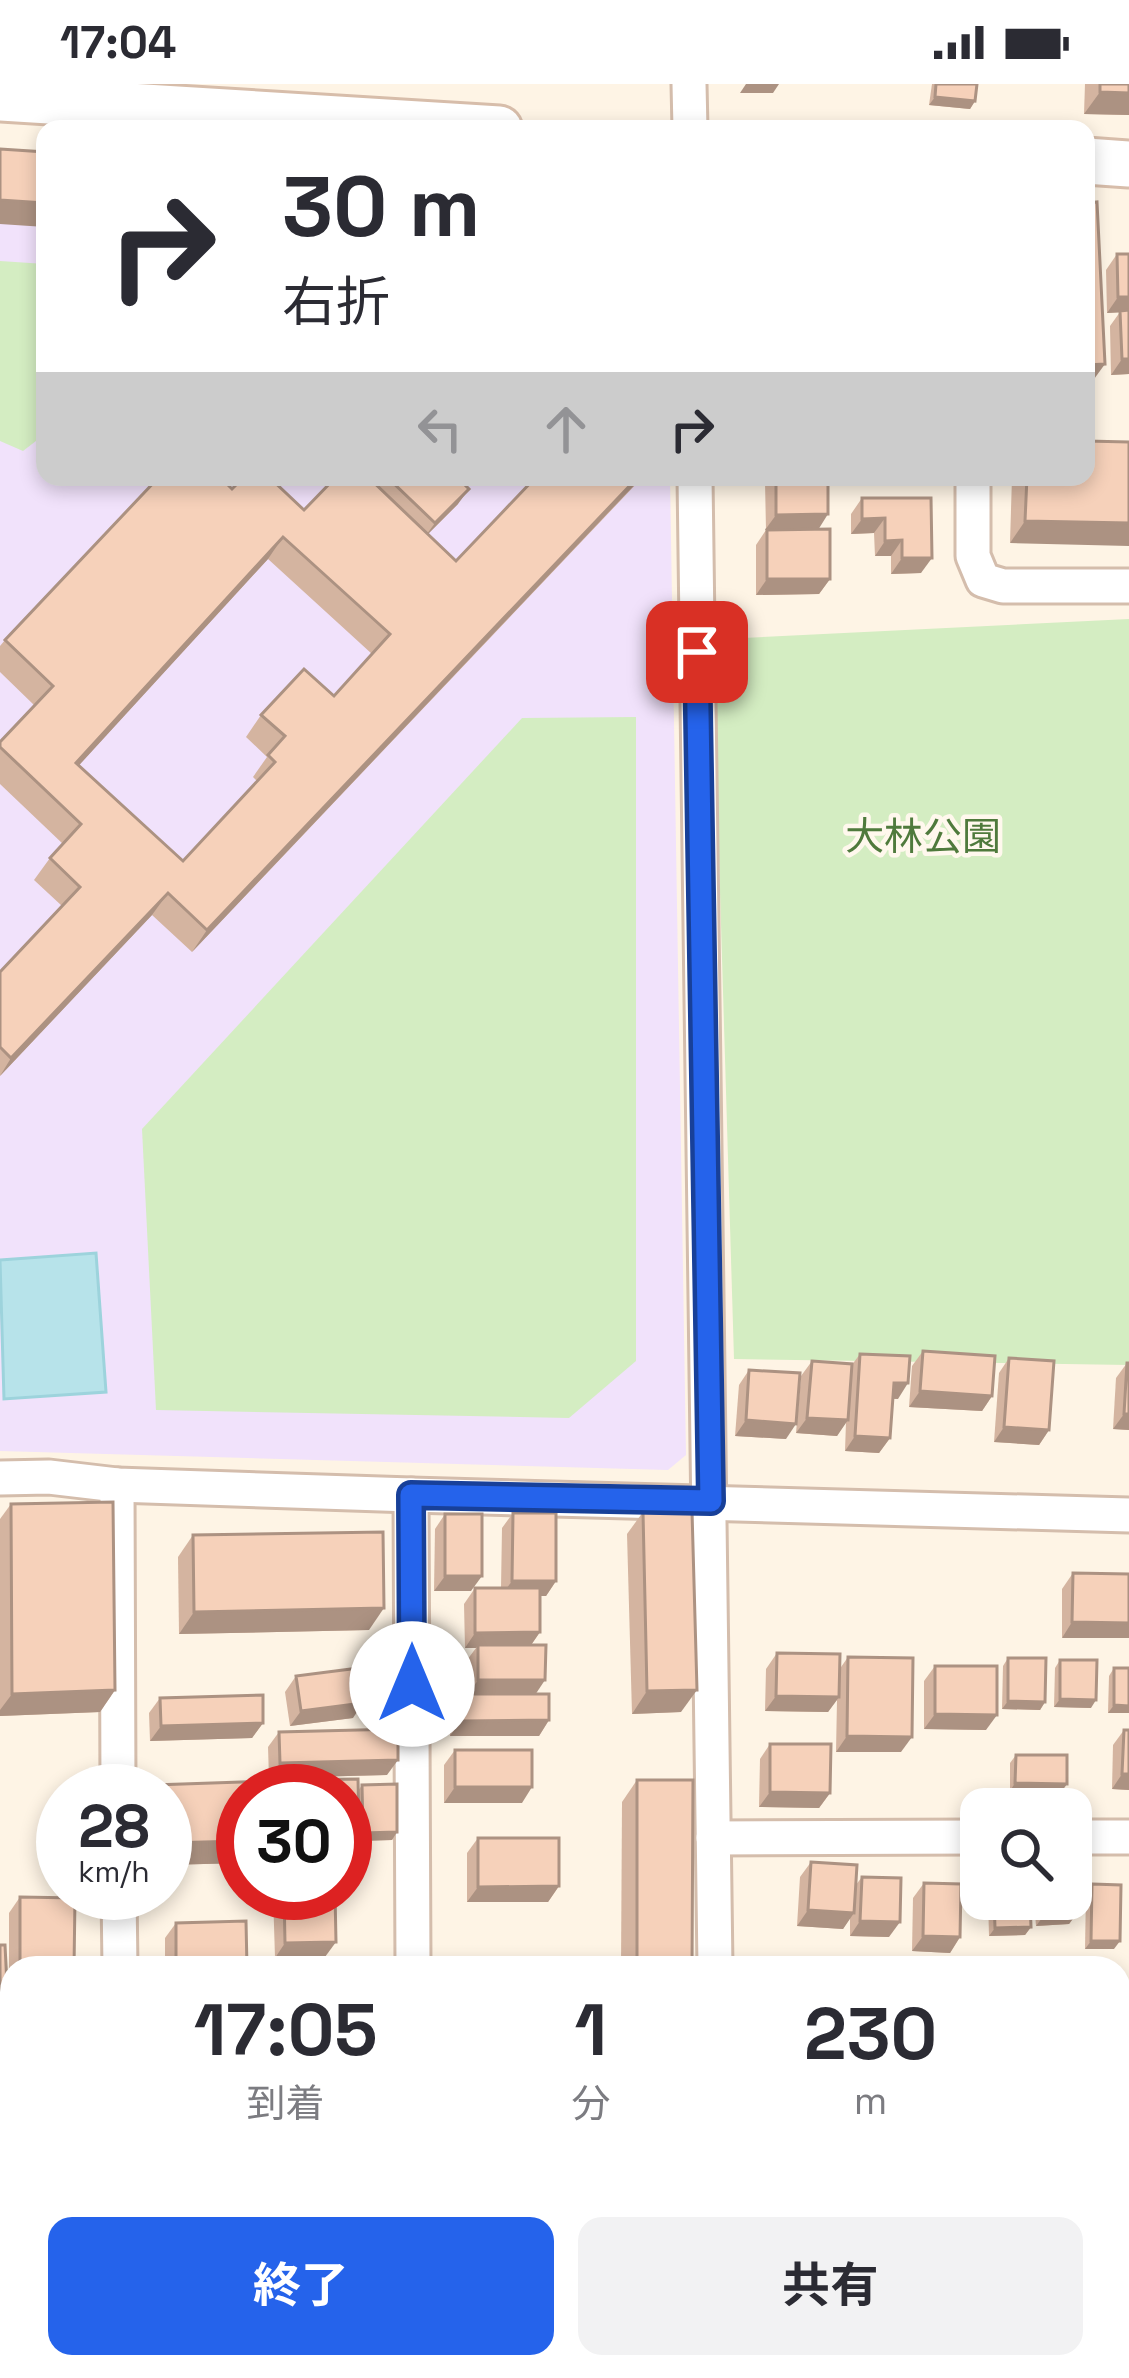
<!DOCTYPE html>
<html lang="ja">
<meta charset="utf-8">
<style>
body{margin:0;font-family:"Space Grotesk","Noto Sans JP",sans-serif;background:#f2f2f3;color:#2b2b33;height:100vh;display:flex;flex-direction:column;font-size:45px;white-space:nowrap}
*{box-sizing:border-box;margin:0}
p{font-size:39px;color:#7c7c81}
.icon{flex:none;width:66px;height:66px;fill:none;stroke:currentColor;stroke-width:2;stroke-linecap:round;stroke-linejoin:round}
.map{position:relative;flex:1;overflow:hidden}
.details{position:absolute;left:0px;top:1872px;width:1131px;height:423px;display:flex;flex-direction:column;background:#fff;border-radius:36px 36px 0 0;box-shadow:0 6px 18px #0003}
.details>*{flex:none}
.guide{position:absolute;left:36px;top:36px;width:1059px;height:366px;border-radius:24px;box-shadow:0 6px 18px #0003;background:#fff;color:#2b2b33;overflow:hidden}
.buttons{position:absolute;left:960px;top:1704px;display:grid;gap:24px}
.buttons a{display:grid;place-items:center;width:132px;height:132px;border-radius:24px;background:#fff;box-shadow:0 6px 18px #0003;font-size:60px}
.speed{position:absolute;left:36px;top:1680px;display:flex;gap:24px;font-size:60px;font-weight:700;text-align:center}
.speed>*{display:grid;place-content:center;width:156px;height:156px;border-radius:50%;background:#fff;box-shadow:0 6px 18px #0003;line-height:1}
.speed small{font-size:30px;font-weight:400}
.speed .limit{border:18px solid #d22;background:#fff;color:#111}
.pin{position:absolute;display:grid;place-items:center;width:102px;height:102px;color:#fff;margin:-51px;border-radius:24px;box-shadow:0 6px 18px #0006}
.me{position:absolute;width:132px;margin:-66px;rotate:0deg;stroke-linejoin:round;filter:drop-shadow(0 0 9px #0008)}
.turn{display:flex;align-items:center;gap:42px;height:252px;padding:0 48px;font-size:54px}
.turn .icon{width:156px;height:156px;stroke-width:2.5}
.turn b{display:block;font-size:84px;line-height:102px}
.lanes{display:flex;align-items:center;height:114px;padding:0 48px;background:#0003;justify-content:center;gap:60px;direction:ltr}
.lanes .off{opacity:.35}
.eta{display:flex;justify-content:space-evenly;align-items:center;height:204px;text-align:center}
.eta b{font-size:72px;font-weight:700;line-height:84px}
.action{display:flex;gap:24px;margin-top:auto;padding:24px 48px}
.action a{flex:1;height:138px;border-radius:24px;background:#2563eb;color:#fff;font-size:48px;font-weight:700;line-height:138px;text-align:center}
.action a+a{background:#f2f2f3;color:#2b2b33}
.status{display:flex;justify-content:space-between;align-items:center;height:84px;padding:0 60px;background:#fff;direction:ltr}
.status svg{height:33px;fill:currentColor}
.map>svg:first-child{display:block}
</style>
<div class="status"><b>17:04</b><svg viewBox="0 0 49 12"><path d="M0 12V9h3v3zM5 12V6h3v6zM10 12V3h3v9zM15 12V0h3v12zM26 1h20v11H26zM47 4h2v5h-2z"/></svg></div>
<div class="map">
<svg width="1129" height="2294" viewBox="0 0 1129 2294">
<rect width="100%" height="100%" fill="#fef4e5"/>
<polygon fill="#f1e2fb" points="0,67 45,70 45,393 670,393 686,1371 668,1386 0,1367"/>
<g fill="#d4edc2">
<polygon points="0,177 45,180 45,350 23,367 0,357"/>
<polygon points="1129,535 1129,1281 734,1275 715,640 723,555"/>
<polygon points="636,633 636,1277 569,1334 156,1326 142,1045 522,634"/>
</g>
<polygon fill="#b7e3ea" stroke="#9dd3dc" stroke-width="3" points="96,1169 106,1308 4,1315 0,1176"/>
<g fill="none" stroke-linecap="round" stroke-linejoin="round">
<g stroke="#d4bdac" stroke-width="39">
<g id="street">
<polyline points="689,0 690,45"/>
<polyline points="695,393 715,1884"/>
<polyline points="973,393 973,472 983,496 1003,502 1129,502"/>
<polyline points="0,1394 49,1393 117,1401 411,1411 1129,1431"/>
<polyline points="117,1401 118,1707"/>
<polyline points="411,1411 413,1884"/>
<polyline points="1071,1753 1129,1753"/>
<polyline points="713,1754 981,1753"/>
<polyline points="119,1809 120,1884"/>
<polyline points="1119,2023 1129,2023"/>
<polyline points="0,2215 12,2212"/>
<polyline points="129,2283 130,2294"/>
<polyline points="423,2283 423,2294"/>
<polyline points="729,2283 730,2294"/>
</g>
</g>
<g stroke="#d7bdaa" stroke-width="51">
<g id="secondary">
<polyline points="0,14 499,45"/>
<polyline points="1086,77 1129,80"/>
</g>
</g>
<use href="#street" stroke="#fff" stroke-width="33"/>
<use href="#secondary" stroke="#fff" stroke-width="45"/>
</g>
<g fill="#d4b4a0" fill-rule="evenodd">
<polygon points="932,0 977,0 975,17 970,25 929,21"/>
<polygon points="1085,0 1129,0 1129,31 1084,30"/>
<polygon points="1117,170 1129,290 1111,291 1110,242 1120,228 1107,229 1106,186"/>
<path d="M382,393H457L458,420L428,450L456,477L639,397L192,868L152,831L0,992V888L62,822L34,796L50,774L63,760L0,700V658L35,622L0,588V562L5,556L192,397L232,405L304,426L376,401ZM268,475L372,570L334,612L261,631L246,653L267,673L253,693L257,697L183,777L79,681Z"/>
<polygon points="768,393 828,393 818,445 830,495 819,510 756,511 756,461 766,446 765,398"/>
<polygon points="1012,393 1086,393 1010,459"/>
<polygon points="862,414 931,414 921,489 891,490 891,472 875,472 874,449 851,450 851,430"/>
<polygon points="923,1267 992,1312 982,1327 909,1323 912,1282"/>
<polygon points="860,1270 898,1315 893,1315 890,1354 879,1369 845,1367 846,1338 837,1352 796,1349 801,1292 812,1277 851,1282"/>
<polygon points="1009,1274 1049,1346 1039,1361 994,1358 999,1289"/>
<polygon points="1127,1279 1129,1346 1113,1345 1116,1294"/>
<polygon points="749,1286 786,1355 735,1352 739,1301"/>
<polygon points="11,1420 115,1606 100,1628 0,1632 0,1435"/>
<polygon points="643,1428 681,1628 632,1630 627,1450"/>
<polygon points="513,1429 556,1497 546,1512 540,1512 540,1548 531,1561 536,1610 549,1636 539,1652 450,1652 450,1625 461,1610 467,1610 467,1576 476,1564 465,1564 464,1520 475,1504 501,1504 502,1444"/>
<polygon points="445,1430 471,1507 434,1507 435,1445"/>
<polygon points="193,1451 369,1546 179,1550 178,1473"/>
<polygon points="1073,1489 1129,1490 1062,1554 1062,1505"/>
<polygon points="777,1569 839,1586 848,1573 901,1668 836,1668 837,1616 828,1628 765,1627 766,1585"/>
<polygon points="1008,1574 1045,1618 1040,1626 1002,1625 1003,1582"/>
<polygon points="1060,1576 1091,1624 1054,1623 1055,1584"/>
<polygon points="935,1582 986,1646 924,1645 924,1597"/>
<polygon points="1114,1584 1129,1629 1108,1629 1109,1592"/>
<polygon points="296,1592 353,1634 290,1642 285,1608"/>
<polygon points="160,1614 263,1639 252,1654 150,1657 149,1629"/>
<polygon points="1124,1646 1129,1646 1129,1706 1112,1705 1113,1661"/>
<polygon points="279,1648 387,1691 269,1694 268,1663"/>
<polygon points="770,1660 830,1709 819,1724 759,1723 760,1675"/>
<polygon points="455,1666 522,1719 444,1719 444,1681"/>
<polygon points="1016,1671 1067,1700 1061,1708 1010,1707 1010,1679"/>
<polygon points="281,1696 358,1707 362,1701 397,1748 392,1756 358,1757 357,1745 348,1758 345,1758 345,1707 243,1707 243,1779 165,1781 165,1707 149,1707 154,1701 275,1705"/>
<polygon points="637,1696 692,1884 621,1884 622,1718"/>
<polygon points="478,1754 559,1802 548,1818 467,1818 467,1769"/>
<polygon points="811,1778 855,1802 862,1793 889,1853 850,1852 850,1834 843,1845 797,1842 800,1793"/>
<polygon points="924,1799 960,1853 950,1869 912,1867 913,1814"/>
<polygon points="1092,1800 1114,1865 1085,1865 1086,1808"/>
<polygon points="273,1809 335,1809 325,1873 275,1874"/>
<polygon points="20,1813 74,1884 12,1884 12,2058 9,1921 9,1829"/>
<polygon points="988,1815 1030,1815 1031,1843 1025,1851 989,1852"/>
<polygon points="1034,1815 1071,1815 1075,1832 1069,1840 1036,1842"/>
<polygon points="176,1839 247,1884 165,1884 165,1854"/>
<polygon points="83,2283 119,2283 119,2294 82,2294"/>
<polygon points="152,2283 272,2283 268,2288 249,2294 234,2294 234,2290 222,2294 156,2294"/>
<polygon points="488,2283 539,2283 540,2294 489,2294"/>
<polygon points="755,2283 828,2283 828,2294 756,2294"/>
<rect x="916" y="2283" width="68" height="11"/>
<rect x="1010" y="2283" width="66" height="11"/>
<polygon points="1079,2283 1119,2283 1129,2294 1079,2294"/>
</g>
<g fill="#ac9282">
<polygon points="746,0 779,0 773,9 740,9"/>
<polygon points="1100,8 1129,9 1129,31 1084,30"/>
<polygon points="935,13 975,17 970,25 929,21"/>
<polygon points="0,116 45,119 45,143 0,140"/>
<polygon points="1118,213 1129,213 1129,228 1107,229"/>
<polygon points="1122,275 1129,275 1129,290 1111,291"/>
<polygon points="1105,280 1089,302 1086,302 1086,281"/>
<polygon points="638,393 642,393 192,868 207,846"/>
<polygon points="469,405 458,420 424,454 435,439"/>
<polygon points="828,430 818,446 765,446 776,431"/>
<polygon points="885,434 874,449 851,450 862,435"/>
<polygon points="1025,437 1129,439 1129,462 1010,459"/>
<polygon points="283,453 268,475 61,701 76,679"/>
<polygon points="902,456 891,472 875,472 885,457"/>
<polygon points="902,474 932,474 921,489 891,490"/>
<polygon points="767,495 830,495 819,510 756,511"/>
<polygon points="168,809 152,831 0,992 11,974"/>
<polygon points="894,1299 908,1299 898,1315 883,1314"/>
<polygon points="920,1307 992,1312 982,1327 909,1323"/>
<polygon points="1124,1330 1129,1330 1129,1346 1113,1345"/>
<polygon points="807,1334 848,1336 837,1352 796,1349"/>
<polygon points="746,1336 796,1340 786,1355 735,1352"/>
<polygon points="1004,1343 1049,1346 1039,1361 994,1358"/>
<polygon points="855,1352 890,1354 879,1369 845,1367"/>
<polygon points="445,1492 482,1492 471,1507 434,1507"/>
<polygon points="512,1497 556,1497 546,1512 501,1512"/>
<polygon points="384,1524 369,1546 179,1550 194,1528"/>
<polygon points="1072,1538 1129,1539 1129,1554 1062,1554"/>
<polygon points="540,1548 529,1564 478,1561 476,1564 465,1564 475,1549"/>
<polygon points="478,1596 545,1596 535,1611 467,1612"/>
<polygon points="115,1606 100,1628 0,1632 0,1626 12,1610"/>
<polygon points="697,1606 681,1628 632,1630 647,1607"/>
<polygon points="776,1612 839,1613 828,1628 765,1627"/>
<polygon points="1060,1615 1096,1616 1091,1624 1054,1623"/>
<polygon points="1008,1617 1045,1618 1040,1626 1002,1625"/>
<polygon points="363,1619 353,1634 290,1642 301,1627"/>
<polygon points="1114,1621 1129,1622 1129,1629 1108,1629"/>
<polygon points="935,1630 997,1631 986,1646 924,1645"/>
<polygon points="549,1636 539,1652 450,1652 461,1637"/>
<polygon points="263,1639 252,1654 150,1657 161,1642"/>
<polygon points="847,1652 912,1653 901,1668 836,1668"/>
<polygon points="398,1676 387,1691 269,1694 280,1679"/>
<polygon points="1122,1690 1129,1690 1129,1706 1112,1705"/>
<polygon points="1015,1699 1067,1700 1061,1708 1010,1707"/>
<polygon points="455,1703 532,1703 522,1719 444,1719"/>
<polygon points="770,1708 830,1709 819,1724 759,1723"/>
<polygon points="345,1743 359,1743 348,1758 345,1758"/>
<polygon points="397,1748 392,1756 358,1757 363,1749"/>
<polygon points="243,1757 243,1779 165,1781 165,1759"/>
<polygon points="559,1802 548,1818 467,1818 478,1803"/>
<polygon points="808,1826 854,1829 843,1845 797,1842"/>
<polygon points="1075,1832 1069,1840 1036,1842 1042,1834"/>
<polygon points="860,1837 900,1838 889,1853 850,1852"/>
<polygon points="1031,1843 1025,1851 989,1852 995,1844"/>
<polygon points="923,1852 960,1853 950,1869 912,1867"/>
<polygon points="1091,1857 1120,1857 1114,1865 1085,1865"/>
<polygon points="336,1858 325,1873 275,1874 285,1859"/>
<polygon points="1119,1955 1129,1955 1129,1978 1119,1977"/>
<polygon points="0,2037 12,2037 12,2058 0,2059"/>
<rect x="1119" y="2091" width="10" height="23"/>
<polygon points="0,2172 12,2172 12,2176 4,2188 0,2188"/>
<polygon points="207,2283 238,2283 234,2290 222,2294 180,2294"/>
<polygon points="246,2283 272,2283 268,2288 249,2294 238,2294"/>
<polygon points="65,2285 59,2294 0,2294 0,2288"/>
</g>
<g fill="#f6d1ba" stroke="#ac9282" stroke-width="3" fill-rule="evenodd">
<polygon points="936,0 977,0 975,17 935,13"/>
<polygon points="1100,0 1129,0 1129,9 1100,8"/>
<polygon points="0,65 45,68 45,119 0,116"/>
<polygon points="1097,118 1105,280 1086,281 1086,119"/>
<polygon points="1117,170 1129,170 1129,213 1118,213"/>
<polygon points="1129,226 1129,275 1122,275 1120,227"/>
<polygon points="1086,357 1129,358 1129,439 1025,437 1027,393 1086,393"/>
<path d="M159,393H188L192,397L195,393H220L232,405L244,393H269L304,426L336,393H368L456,477L536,393H638L207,846L168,809L11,974L0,963V888L80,803L50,774L81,740L0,663V658L53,602L5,556ZM283,453L390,550L334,612L304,585L261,631L285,652L268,671L275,678L183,777L76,679Z"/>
<polygon points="387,393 457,393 469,405 435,439"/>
<polygon points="776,393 828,393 828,430 776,431"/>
<polygon points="862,414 931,414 932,474 902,474 902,456 885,457 885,434 862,435"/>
<polygon points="830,445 830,495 767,495 767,446"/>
<polygon points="923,1267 995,1272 992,1312 920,1307"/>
<polygon points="860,1270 910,1272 908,1299 894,1299 890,1354 855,1352"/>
<polygon points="1009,1274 1054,1277 1049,1346 1004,1343"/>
<polygon points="812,1277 852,1280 848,1336 807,1334"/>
<polygon points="1127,1279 1129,1279 1129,1330 1124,1330"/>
<polygon points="749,1286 800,1289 796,1340 746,1336"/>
<polygon points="113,1418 115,1606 12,1610 11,1420"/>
<polygon points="692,1427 697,1606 647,1607 643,1428"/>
<polygon points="513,1429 556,1429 556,1497 512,1497"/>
<rect x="445" y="1430" width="37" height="62"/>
<polygon points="383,1448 384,1524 194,1528 193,1451"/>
<polygon points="1073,1489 1129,1490 1129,1539 1072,1538"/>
<polygon points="475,1504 540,1504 540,1548 475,1549"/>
<polygon points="478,1561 546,1561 545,1596 478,1596"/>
<polygon points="777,1569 840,1570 839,1613 776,1612"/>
<polygon points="848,1573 913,1574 912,1653 847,1652"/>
<polygon points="1008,1574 1046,1574 1045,1618 1008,1617"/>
<polygon points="1060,1576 1097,1576 1096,1616 1060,1615"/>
<polygon points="935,1582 997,1582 997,1631 935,1630"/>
<polygon points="359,1584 363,1619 301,1627 296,1592"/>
<polygon points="1114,1584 1129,1584 1129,1622 1114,1621"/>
<polygon points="461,1610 549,1610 549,1636 461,1637"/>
<polygon points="263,1611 263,1639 161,1642 160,1614"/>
<polygon points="398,1645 398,1676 280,1679 279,1648"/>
<polygon points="1124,1646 1129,1646 1129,1690 1122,1690"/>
<polygon points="770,1660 831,1660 830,1709 770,1708"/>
<rect x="455" y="1666" width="77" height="37"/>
<polygon points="1016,1671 1067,1671 1067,1700 1015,1699"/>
<polygon points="358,1695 359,1743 345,1743 345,1707 281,1707 281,1696"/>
<polygon points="637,1696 693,1696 692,1884 637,1884"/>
<polygon points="274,1697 275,1707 243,1707 243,1757 165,1759 165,1707 154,1707 154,1701"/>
<polygon points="397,1700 397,1748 363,1749 362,1701"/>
<polygon points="478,1754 559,1754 559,1802 478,1803"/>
<polygon points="811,1778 857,1781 854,1829 808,1826"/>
<polygon points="862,1793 901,1794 900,1838 860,1837"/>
<polygon points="1071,1795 1075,1832 1042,1834 1040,1815 1071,1815"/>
<polygon points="924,1799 961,1800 960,1853 923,1852"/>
<polygon points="1092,1800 1121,1801 1120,1857 1091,1857"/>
<polygon points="284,1809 335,1809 336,1858 285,1859"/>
<polygon points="20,1813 75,1814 74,1884 20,1884"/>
<polygon points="994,1815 1030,1815 1031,1843 995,1844"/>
<polygon points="246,1837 247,1884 176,1884 176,1839"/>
<polygon points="0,1861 5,1861 8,1921 12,1920 12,2037 0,2037"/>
<rect x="1119" y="1903" width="10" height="52"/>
<polygon points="1119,2035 1129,2036 1129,2091 1119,2091"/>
<rect x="0" y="2073" width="12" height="99"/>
<polygon points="1119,2237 1129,2237 1129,2294 1089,2294 1089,2283 1119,2283"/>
<polygon points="12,2243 12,2283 65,2283 65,2285 0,2288 0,2244"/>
<rect x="88" y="2283" width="31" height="11"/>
<polygon points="177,2283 207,2283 181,2293"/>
<polygon points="494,2283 539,2283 540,2294 495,2294"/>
<polygon points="768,2283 828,2283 829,2294 768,2294"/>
<rect x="927" y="2283" width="57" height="11"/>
<rect x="1021" y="2283" width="55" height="11"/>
</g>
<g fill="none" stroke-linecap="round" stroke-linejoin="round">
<g stroke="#184099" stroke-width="30">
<polyline id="route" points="412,1600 411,1411 711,1417 697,568"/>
</g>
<use href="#route" stroke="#2563eb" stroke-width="21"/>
</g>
<g text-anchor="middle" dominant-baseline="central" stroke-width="9" stroke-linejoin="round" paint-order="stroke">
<g font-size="39" fill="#4f7a3c" stroke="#fff8ed">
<text x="923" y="752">大林公園</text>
</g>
</g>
</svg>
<div class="buttons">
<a><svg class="icon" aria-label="search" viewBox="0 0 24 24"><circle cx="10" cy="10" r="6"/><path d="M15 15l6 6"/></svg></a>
</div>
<div class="speed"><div>28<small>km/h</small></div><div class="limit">30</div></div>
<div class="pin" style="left:697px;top:568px;background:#d93025"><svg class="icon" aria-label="arrive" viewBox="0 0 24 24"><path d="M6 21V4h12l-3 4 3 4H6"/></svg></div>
<svg class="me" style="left:412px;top:1600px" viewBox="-20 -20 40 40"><circle r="19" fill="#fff"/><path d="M0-13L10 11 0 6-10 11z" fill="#2563eb"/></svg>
<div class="guide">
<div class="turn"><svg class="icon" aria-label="right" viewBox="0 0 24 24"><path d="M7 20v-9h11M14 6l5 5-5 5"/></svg><div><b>30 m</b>右折</div></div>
<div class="lanes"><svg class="icon off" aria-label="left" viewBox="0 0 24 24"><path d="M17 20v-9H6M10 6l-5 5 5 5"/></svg><svg class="icon off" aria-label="ahead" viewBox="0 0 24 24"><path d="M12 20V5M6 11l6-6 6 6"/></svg><svg class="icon" aria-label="right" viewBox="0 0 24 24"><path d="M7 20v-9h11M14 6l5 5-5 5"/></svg></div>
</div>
<section class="details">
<div class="eta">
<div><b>17:05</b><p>到着</p></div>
<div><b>1</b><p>分</p></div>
<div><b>230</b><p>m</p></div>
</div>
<div class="action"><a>終了</a><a>共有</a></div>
</section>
</div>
